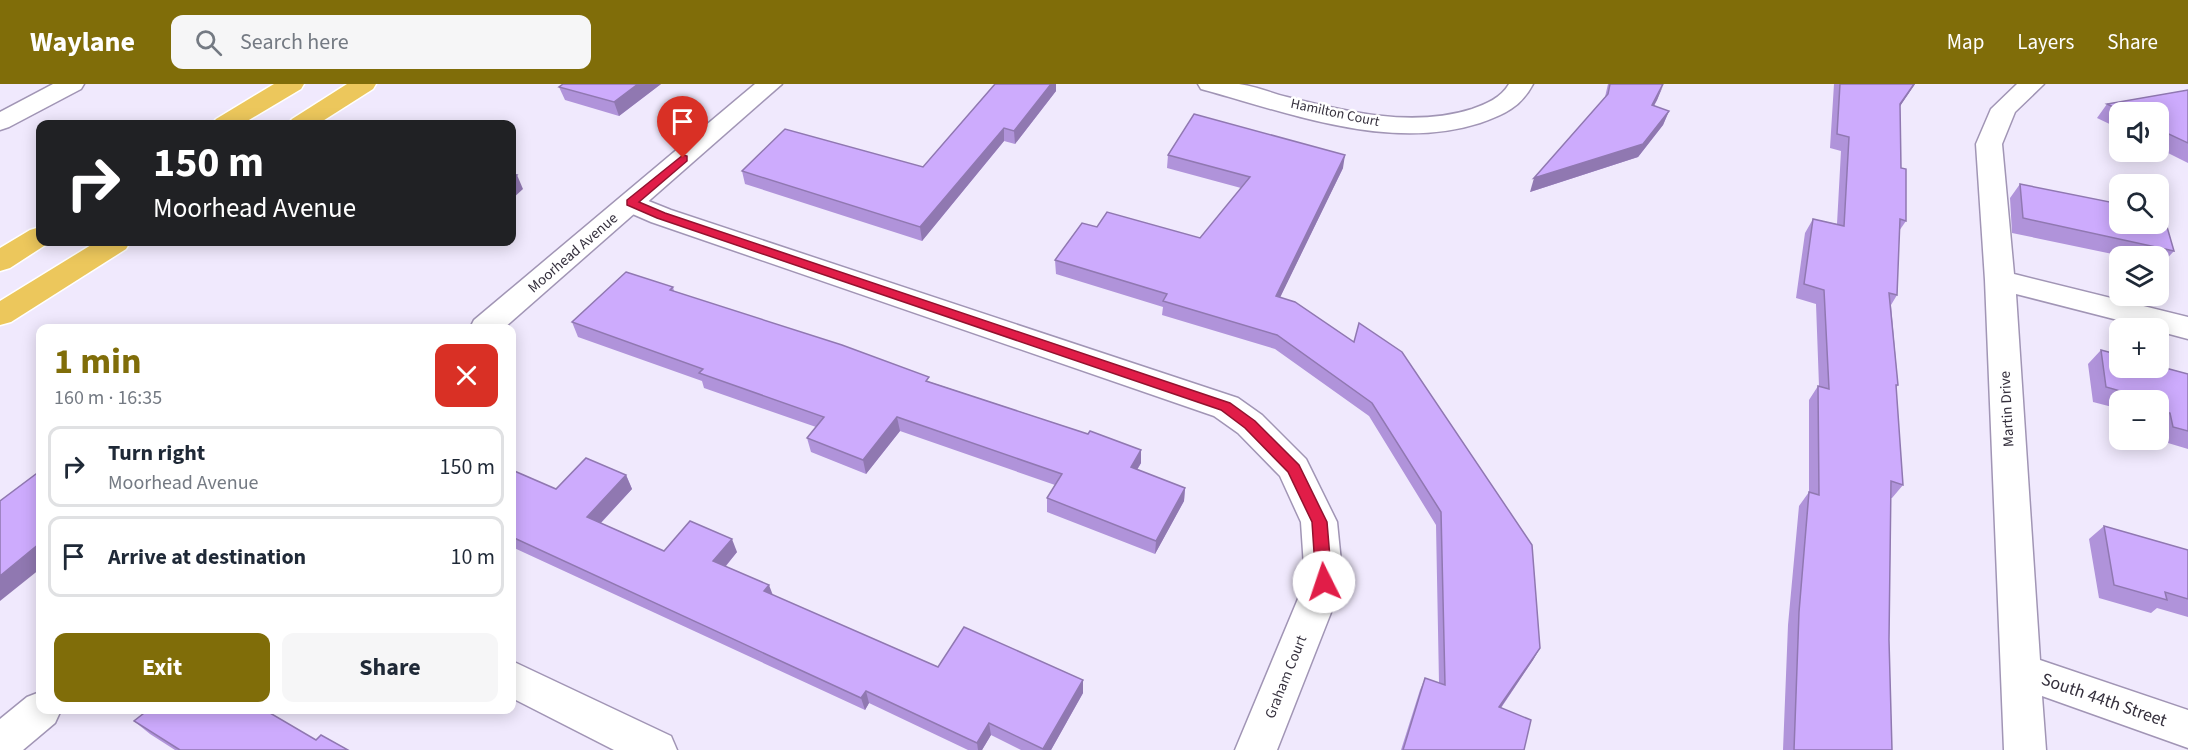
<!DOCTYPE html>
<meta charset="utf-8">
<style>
body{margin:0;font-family:"Source Sans 3",sans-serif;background:#f6f6f7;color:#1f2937;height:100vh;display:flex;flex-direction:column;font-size:22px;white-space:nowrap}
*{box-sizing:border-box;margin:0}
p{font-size:20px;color:#747a83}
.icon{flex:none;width:33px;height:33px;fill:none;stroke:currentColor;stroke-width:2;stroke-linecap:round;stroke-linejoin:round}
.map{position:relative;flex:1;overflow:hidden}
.sheet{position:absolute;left:36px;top:240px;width:480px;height:390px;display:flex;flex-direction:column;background:#fff;border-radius:12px;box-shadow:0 3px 15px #0003}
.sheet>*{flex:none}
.top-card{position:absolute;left:36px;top:36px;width:480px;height:126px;border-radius:12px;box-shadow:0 3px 15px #0003;background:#202124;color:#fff;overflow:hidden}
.tools{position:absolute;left:2109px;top:18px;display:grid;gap:12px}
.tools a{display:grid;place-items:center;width:60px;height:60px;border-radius:12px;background:#fff;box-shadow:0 3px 15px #0003;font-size:30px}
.pin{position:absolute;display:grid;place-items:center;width:51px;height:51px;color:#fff;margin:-62px -26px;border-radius:50% 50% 50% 0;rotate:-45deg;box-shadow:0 0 6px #0007}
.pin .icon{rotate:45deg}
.me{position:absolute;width:66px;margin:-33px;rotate:356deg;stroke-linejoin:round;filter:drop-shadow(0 0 4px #0008)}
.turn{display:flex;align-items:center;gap:21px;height:126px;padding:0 18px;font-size:27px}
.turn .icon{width:78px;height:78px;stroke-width:2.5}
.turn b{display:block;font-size:42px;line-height:51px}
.round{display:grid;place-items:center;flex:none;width:63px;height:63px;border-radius:12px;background:#f6f6f7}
.head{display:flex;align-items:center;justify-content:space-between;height:102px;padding:0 18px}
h1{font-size:36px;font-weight:700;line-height:45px;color:#806d09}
.cta{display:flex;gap:12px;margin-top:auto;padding:12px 18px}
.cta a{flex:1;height:69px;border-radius:12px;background:#806d09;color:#fff;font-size:24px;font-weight:700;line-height:69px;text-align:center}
.cta a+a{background:#f6f6f7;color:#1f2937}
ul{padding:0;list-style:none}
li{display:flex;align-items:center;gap:18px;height:81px;margin:0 12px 9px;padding:0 6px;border:3px solid #e0e1e3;border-radius:12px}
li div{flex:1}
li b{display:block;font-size:22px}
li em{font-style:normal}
header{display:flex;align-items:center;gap:36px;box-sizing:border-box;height:84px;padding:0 30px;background:#806d09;color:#fff}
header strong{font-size:28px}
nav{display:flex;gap:33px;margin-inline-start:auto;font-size:21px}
.search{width:420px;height:54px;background:#f6f6f7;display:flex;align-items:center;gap:15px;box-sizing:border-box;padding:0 21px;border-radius:12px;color:#747a83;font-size:22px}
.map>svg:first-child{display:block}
</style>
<header>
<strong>Waylane</strong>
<div class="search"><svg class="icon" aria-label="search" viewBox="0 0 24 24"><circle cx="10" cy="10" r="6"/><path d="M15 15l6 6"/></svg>Search here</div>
<nav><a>Map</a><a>Layers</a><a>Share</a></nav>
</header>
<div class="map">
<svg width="2188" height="666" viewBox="0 0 2188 666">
<rect width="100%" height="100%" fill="#f0e9fd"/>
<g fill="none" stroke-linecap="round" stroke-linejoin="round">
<g stroke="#a195b5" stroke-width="3">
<g id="street">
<polygon points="53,0 84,0 81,5 9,43 0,46 0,28"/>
<path d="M1198,0C1211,0 1226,0 1239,0C1255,2 1271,9 1287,13C1347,28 1412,44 1472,25C1486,20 1501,14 1509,0H1533C1521,23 1504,31 1480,39C1389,68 1289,29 1201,5Z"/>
<polygon points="2017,0 2044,0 2015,28 2002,60 2014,190 2188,233 2188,255 2158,247 2158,244 2149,244 2016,210 2040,576 2188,626 2188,664 2042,612 2046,666 2004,666 1985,196 1976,60 1991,25"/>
<polygon points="631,110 671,126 1238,314 1262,331 1306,375 1337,438 1343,498 1277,666 1235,666 1305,498 1301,438 1280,392 1238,349 1214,332 651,138 621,125 617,119 621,113"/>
<polygon points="512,577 671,652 677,666 614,666 512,614"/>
</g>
</g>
<g stroke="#a195b5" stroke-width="3">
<g id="secondary">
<polygon points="755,0 782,0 504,244 470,244 474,236"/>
<polygon points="40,608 40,626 61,626 55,639 23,666 0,666 0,635 27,613"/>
</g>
</g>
<g stroke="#fff" stroke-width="3">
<g id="highway">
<polygon points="274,0 304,0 301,5 242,40 212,40 216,35"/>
<polygon points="347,0 376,0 373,5 318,40 288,40 292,35"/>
<polygon points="40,143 40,158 50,158 10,184 0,187 0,164 30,146"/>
<polygon points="96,158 130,158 126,165 11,238 0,241 0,217"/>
</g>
</g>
<use href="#street" fill="#fff" fill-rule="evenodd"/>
<use href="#secondary" fill="#fff" fill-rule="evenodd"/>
<use href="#highway" fill="#ecc75c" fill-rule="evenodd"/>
</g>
<g fill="#b093da">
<polygon points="661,0 619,32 565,16 559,3"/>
<polygon points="995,0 1056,0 1056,7 1015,60 1004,57 922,157 745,100 742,87 923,83"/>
<polygon points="1608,0 1663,0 1657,16 1654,22 1669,27 1663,41 1638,73 1530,108 1605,13"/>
<polygon points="1834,0 1915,0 1900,22 1901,84 1906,137 1899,147 1897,211 1891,221 1898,301 1896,304 1903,401 1892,414 1891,414 1889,556 1892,666 1783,666 1788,541 1799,422 1809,408 1809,316 1818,302 1819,302 1816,220 1796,214 1805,149 1813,135 1837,140 1841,67 1830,64"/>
<polygon points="2188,6 2188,79 2158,64 2158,28 2120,28 2120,45 2097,34 2107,20"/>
<polygon points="1168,71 1343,84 1280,213 1354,258 1540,564 1533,576 1501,624 1524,666 1401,666 1420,606 1425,594 1439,599 1436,441 1369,332 1275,265 1162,231 1163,223 1056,190 1055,176 1097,143 1200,154 1241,104 1167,84"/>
<polygon points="2020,100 2174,167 2161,181 2158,180 2158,172 2122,172 2012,149 2010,114"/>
<polygon points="673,203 674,207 930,298 1088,350 1141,366 1141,379 1137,386 1185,404 1184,417 1155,470 1047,428 1047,414 1055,401 900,347 866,390 811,368 807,354 816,343 704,304 702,297 578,253 572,238"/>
<polygon points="2101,266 2188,290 2188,365 2158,356 2158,316 2120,316 2120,325 2093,318 2088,280"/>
<polygon points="512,386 556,405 626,391 632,405 601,439 664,467 737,468 726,482 772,511 938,583 1083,596 1083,609 1051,666 1021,666 991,651 982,666 968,666 869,619 865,626 512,463"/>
<polygon points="2104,442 2188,466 2188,533 2157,524 2151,529 2099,514 2089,455"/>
<polygon points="134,637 316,656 348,666 175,666 150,650"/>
</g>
<g fill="#9078b1">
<polygon points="638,0 661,0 619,32 614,18"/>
<polygon points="1051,0 1056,0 1056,7 1015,60 1014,47"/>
<polygon points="1914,0 1915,0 1892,34 1900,20"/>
<polygon points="1663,2 1657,16 1646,35 1652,21"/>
<polygon points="1669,27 1663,41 1638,73 1530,108 1534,94"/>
<polygon points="1004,44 1004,57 922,157 920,143"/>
<polygon points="1345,71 1343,84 1274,226 1276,212"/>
<polygon points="517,91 523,105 512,115 512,96"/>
<polygon points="897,333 900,347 866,390 863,376"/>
<polygon points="1141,366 1141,379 1130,397 1131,383"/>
<polygon points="626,391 632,405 594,446 587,433"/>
<polygon points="1185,404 1184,417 1155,470 1156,457"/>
<polygon points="732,455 737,468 719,490 713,477"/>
<polygon points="40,459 40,485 0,517 0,492"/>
<polygon points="769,501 774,514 764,507"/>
<polygon points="1540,564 1533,576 1493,635 1499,623"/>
<polygon points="1083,596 1083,609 1051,666 1043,666"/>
<polygon points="866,607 869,619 865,626 861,614"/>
<polygon points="989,639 991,651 982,666 978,666 977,659"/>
</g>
<g fill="#cdabfd" stroke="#9078b1" stroke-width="1.5">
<polygon points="563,0 638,0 614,18 559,3"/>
<polygon points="995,0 1051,0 1014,47 1004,44 920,143 742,87 785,45 923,83"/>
<polygon points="1610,0 1663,0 1652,21 1669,27 1643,60 1534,94 1608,10"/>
<polygon points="1840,0 1914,0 1900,20 1901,84 1906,85 1906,137 1900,135 1897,211 1889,209 1898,301 1896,301 1903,401 1891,397 1889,556 1892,666 1794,666 1799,528 1809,408 1819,411 1818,302 1829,305 1824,206 1804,200 1813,135 1844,142 1849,53 1837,50"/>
<polygon points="2188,6 2188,59 2158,45 2158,28 2124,28 2107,20"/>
<polygon points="1194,30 1345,71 1276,212 1295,218 1354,258 1359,239 1402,268 1532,461 1540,564 1499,623 1531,636 1524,666 1403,666 1425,594 1445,601 1441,428 1372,319 1277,251 1163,217 1167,210 1055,176 1082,139 1097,143 1107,128 1200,154 1250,93 1168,71"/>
<polygon points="512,90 517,91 512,96"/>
<polygon points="2020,100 2120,120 2120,140 2158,140 2158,129 2163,129 2174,167 2023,134"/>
<polygon points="626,188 673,203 670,206 842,261 929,293 926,297 1088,350 1090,347 1141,366 1131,383 1185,404 1156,457 1047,414 1062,390 897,333 863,376 807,354 824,333 699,289 703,285 572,238"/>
<polygon points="2101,266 2120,271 2120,284 2158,284 2158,282 2188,290 2188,347 2173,343 2170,329 2158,326 2158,316 2152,316 2106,303"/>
<polygon points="586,374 626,391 587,433 664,467 690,437 732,455 713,477 769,501 764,507 938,583 964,543 1083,596 1043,665 989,639 977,659 866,607 861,614 512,453 512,386 556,405"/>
<polygon points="40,387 40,459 0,492 0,417"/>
<polygon points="2104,442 2188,466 2188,515 2165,508 2167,516 2114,501"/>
<polygon points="148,626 265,626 316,656 321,651 348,666 180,666 134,637"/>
</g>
<polygon fill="#e11d48" stroke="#92132f" stroke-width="1.5" points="683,71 687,72 687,77 639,118 665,129 1230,319 1255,337 1299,381 1327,438 1332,498 1329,503 1324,505 1319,503 1316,498 1312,438 1288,388 1245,344 1221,326 657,134 627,121 627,116"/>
<g text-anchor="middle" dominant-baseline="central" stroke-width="5" stroke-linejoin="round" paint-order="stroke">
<g font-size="14" fill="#35303d" stroke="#fff">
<text transform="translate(1335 29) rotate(12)">Hamilton Court</text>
</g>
<g font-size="15" fill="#35303d" stroke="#fff">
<text transform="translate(573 169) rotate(-41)">Moorhead Avenue</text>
<text transform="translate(2007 325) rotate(-93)">Martin Drive</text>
<text transform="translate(1286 593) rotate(-68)">Graham Court</text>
</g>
<g font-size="18" fill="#35303d" stroke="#fff">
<text transform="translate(2104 616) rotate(19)">South 44th Street</text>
</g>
</g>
</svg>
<div class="tools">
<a><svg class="icon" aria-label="sound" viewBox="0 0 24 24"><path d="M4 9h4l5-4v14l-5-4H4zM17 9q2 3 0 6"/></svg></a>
<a><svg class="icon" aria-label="search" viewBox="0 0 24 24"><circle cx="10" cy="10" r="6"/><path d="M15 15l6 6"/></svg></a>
<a><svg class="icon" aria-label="layers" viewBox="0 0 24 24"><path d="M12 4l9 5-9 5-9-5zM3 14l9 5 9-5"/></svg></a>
<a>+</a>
<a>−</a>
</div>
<div class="pin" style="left:683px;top:74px;background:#d93025"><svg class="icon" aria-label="arrive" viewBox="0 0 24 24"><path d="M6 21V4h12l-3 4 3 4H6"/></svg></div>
<svg class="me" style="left:1324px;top:498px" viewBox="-20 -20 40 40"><circle r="19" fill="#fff"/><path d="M0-13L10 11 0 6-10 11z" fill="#e11d48"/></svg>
<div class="top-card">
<div class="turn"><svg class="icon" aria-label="right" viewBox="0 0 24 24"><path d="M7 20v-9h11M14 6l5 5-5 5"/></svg><div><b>150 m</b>Moorhead Avenue</div></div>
</div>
<section class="sheet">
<div class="head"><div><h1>1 min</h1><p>160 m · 16:35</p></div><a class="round" style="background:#d93025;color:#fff"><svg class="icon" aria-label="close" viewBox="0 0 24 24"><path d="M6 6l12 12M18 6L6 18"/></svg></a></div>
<ul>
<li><svg class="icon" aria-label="right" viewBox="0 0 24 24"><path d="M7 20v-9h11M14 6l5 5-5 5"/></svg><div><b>Turn right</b><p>Moorhead Avenue</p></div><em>150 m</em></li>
<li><svg class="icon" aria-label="arrive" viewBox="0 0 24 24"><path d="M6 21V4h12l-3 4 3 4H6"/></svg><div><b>Arrive at destination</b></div><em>10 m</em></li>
</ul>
<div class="cta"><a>Exit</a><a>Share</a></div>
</section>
</div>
